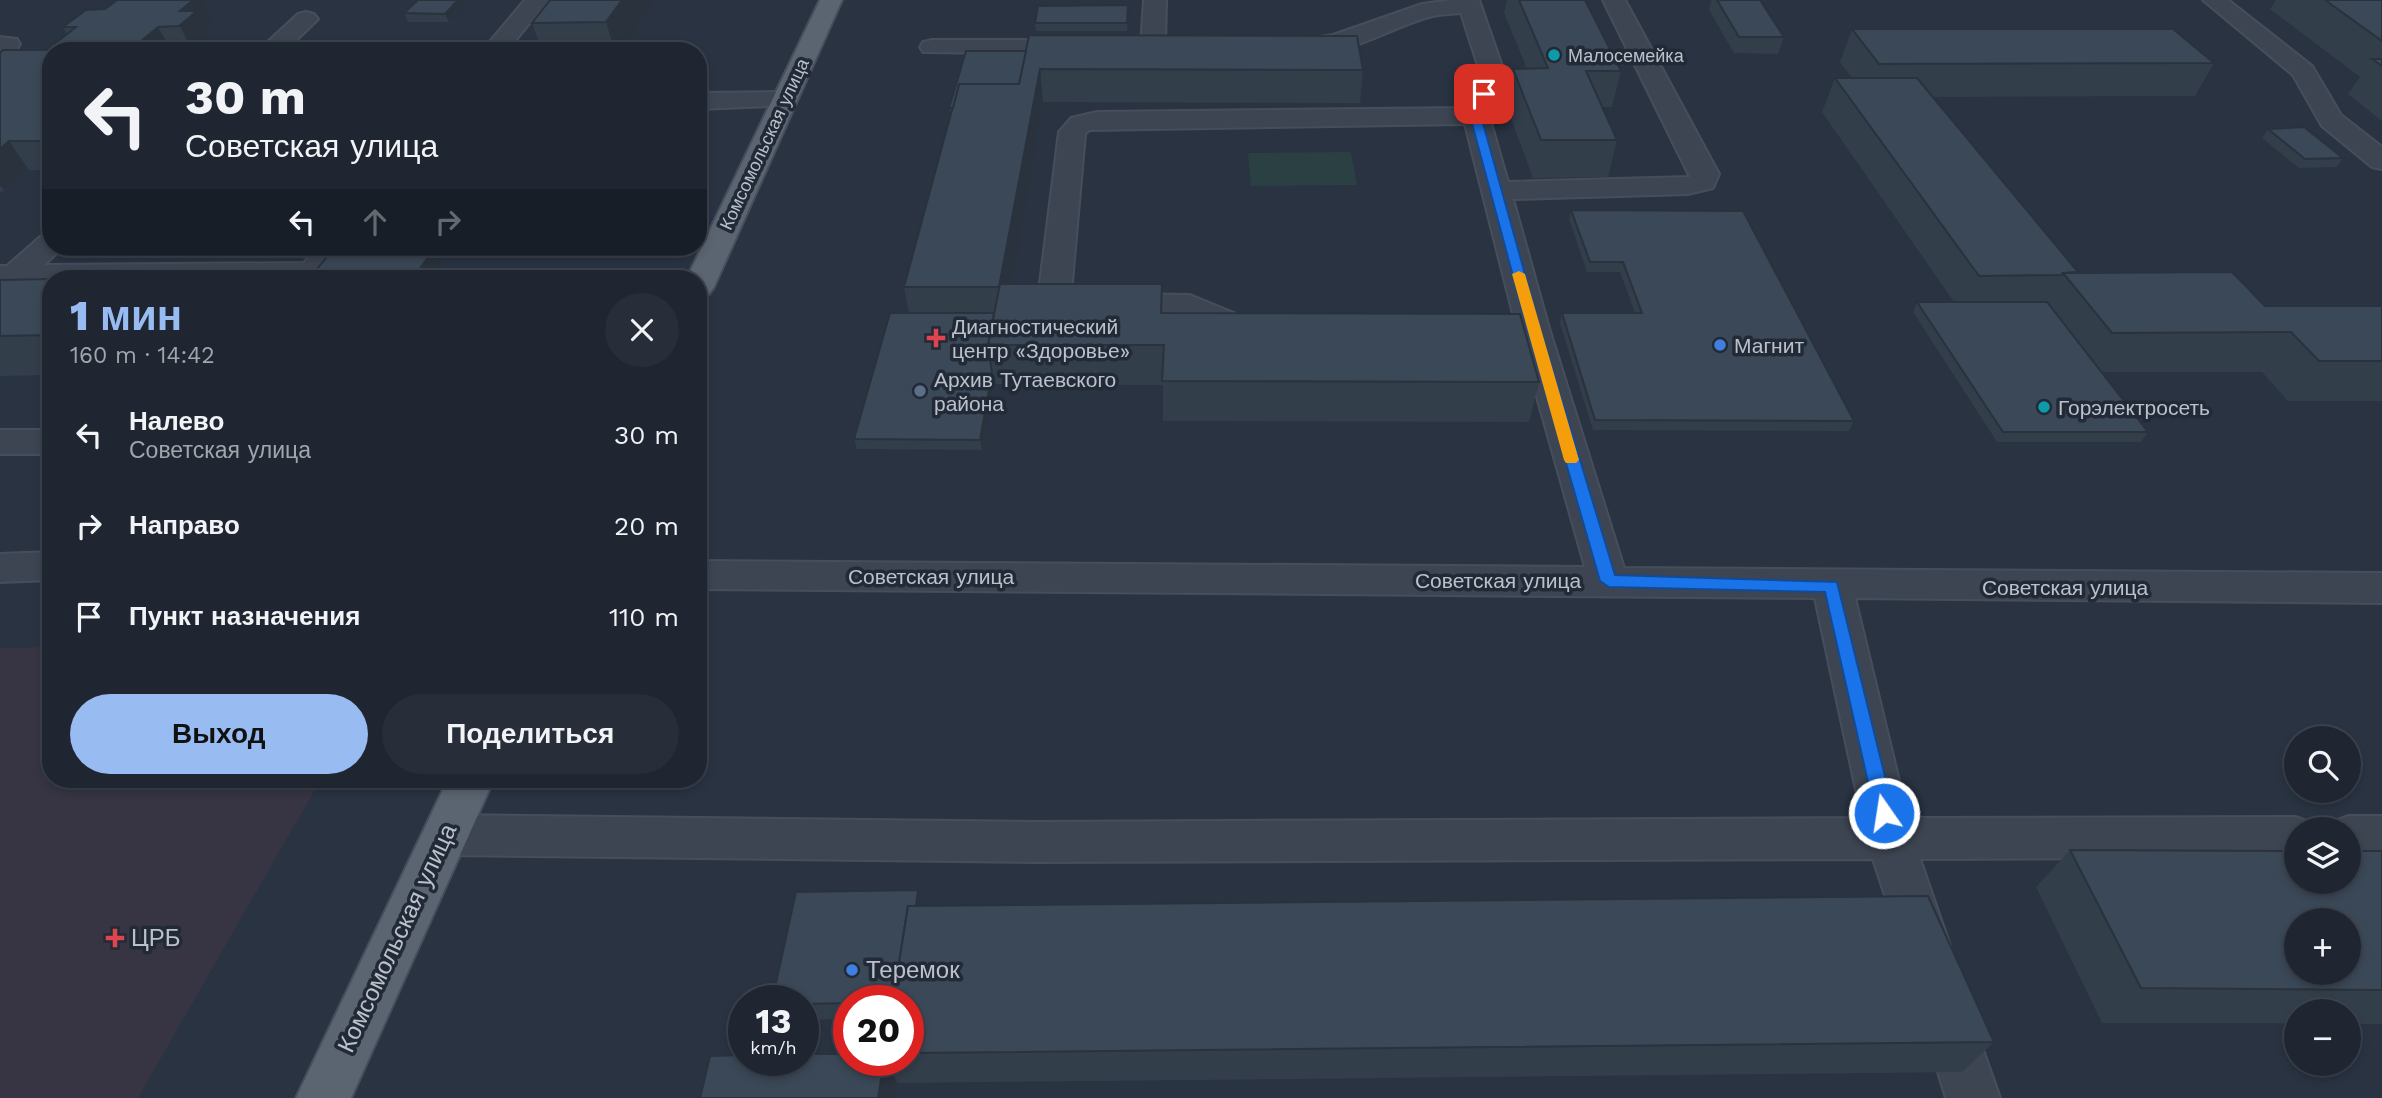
<!DOCTYPE html>
<html lang="ru">
<meta charset="utf-8">
<style>
body{margin:0;font-family:"Work Sans",sans-serif;background:#272e3a;color:#f1f3f6;height:100vh;display:flex;flex-direction:column;font-size:26px;white-space:nowrap}
*{box-sizing:border-box;margin:0}
p{font-size:23px;color:#a1a5ac}
.icon{flex:none;width:38px;height:38px;fill:none;stroke:currentColor;stroke-width:2;stroke-linecap:round;stroke-linejoin:round}
.map{position:relative;flex:1;overflow:hidden}
.details{position:absolute;left:42px;top:270px;width:665px;height:518px;display:flex;flex-direction:column;background:#1f2632;border-radius:28px;box-shadow:0 4px 10px #0003,0 0 0 2px #3c434d}
.details>*{flex:none}
.guide{position:absolute;left:42px;top:42px;width:665px;height:214px;border-radius:28px;box-shadow:0 4px 10px #0003,0 0 0 2px #3c434d;background:#1f2632;color:#f1f3f6;overflow:hidden}
.controls{position:absolute;left:2284px;top:726px;display:grid;gap:14px}
.controls a{display:grid;place-items:center;width:77px;height:77px;border-radius:50%;background:#1f2632;box-shadow:0 4px 10px #0003,0 0 0 2px #3c434d;font-size:35px}
.speed{position:absolute;left:728px;top:985px;display:flex;gap:14px;font-size:35px;font-weight:700;text-align:center}
.speed>*{display:grid;place-content:center;width:91px;height:91px;border-radius:50%;background:#1f2632;box-shadow:0 4px 10px #0003,0 0 0 2px #3c434d;line-height:1}
.speed small{font-size:18px;font-weight:400}
.speed .limit{border:10px solid #d22;background:#fff;color:#111}
.pin{position:absolute;display:grid;place-items:center;width:60px;height:60px;color:#fff;margin:-30px;border-radius:14px;box-shadow:0 4px 10px #0006}
.me{position:absolute;width:77px;margin:-38px;rotate:347deg;stroke-linejoin:round;filter:drop-shadow(0 0 5px #0008)}
.turn{display:flex;align-items:center;gap:24px;height:147px;padding:0 28px;font-size:32px}
.turn .icon{width:91px;height:91px;stroke-width:2.5}
.turn b{display:block;font-size:49px;line-height:60px}
.lanes{display:flex;align-items:center;height:66px;padding:0 28px;background:#0003;justify-content:center;gap:35px;direction:ltr}
.lanes .off{opacity:.35}
.round{display:grid;place-items:center;flex:none;width:74px;height:74px;border-radius:37px;background:#272e3a}
.summary{display:flex;align-items:center;justify-content:space-between;height:119px;padding:0 28px}
h1{font-size:42px;font-weight:800;line-height:52px;color:#98bbf2}
.primary-button{display:flex;gap:14px;margin-top:auto;padding:14px 28px}
.primary-button a{flex:1;height:80px;border-radius:42px;background:#98bbf2;color:#111;font-size:28px;font-weight:800;line-height:80px;text-align:center}
.primary-button a+a{background:#272e3a;color:#f1f3f6}
ul{padding:0;list-style:none}
li{display:flex;align-items:center;gap:21px;height:91px;padding:0 28px}
li div{flex:1}
li b{display:block;font-size:26px}
li em{font-style:normal}
.map>svg:first-child{display:block}
</style>
<div class="map">
<svg width="2382" height="1098" viewBox="0 0 2382 1098">
<rect width="100%" height="100%" fill="#293342"/>
<polygon fill="#373543" points="51,647 51,779 321,779 138,1098 0,1098 0,648"/>
<polygon fill="#2b4043" points="1351,152 1357,185 1251,186 1248,153"/>
<g fill="none" stroke-linecap="round" stroke-linejoin="round">
<g stroke="#474e5b" stroke-width="4">
<g id="minor">
<polygon points="525,0 548,0 507,51 482,51"/>
<polygon points="1144,0 1166,0 1165,46 1162,51 1153,53 1144,51 1141,46"/>
<path d="M1451,0H1479L1504,72L1489,116L1508,182L1690,177L1603,0H1625L1719,174L1713,188L1688,194L1513,199L1549,328L1624,568L2382,573V603L1855,598L1908,818L2296,817L2312,823L2316,830H2296V857L1920,859L1950,946L1943,962L1925,969L1907,962L1873,859L1036,862L445,855L429,849L422,835L429,821L445,815L1036,822L1862,818L1815,598L698,589V561L1585,567L1520,337H1472L1461,334L1456,327L1461,320L1472,317L1514,318L1465,124L1089,130L1085,134L1071,293L1190,295L1241,316L1269,319L1274,326L1269,333L1235,336L1184,313L1073,312L1048,306L1039,291L1059,132L1071,118L1097,112L1466,108L1480,72L1461,13C1452,14 1442,14 1433,16C1390,26 1341,63 1294,51L1291,46L1294,41L1333,35L1422,4Z"/>
<polygon points="2203,0 2228,0 2312,66 2341,115 2382,147 2382,169 2372,167 2322,126 2293,75"/>
<polygon points="306,12 314,14 318,19 285,51 258,51 298,14"/>
<polygon points="0,37 17,39 20,44 17,49 0,51"/>
<polygon points="932,40 1079,40 1088,42 1091,47 1088,52 1079,54 923,52 920,47 923,42"/>
<polygon points="784,92 793,95 797,100 793,105 698,109 698,93"/>
<polygon points="51,234 51,247 63,247 44,265 304,263 317,247 348,247 324,278 51,278 51,284 0,284 0,266 7,266 40,237"/>
<rect x="0" y="430" width="51" height="24"/>
<polygon points="51,552 51,580 0,582 0,554"/>
<polygon points="2348,816 2382,816 2382,856 2348,856 2348,830 2328,830 2332,822"/>
<polygon points="1948,995 1966,1002 2000,1098 1946,1098 1922,1020 1930,1002"/>
</g>
</g>
<g stroke="#474e5b" stroke-width="4">
<g id="major">
<polygon points="820,0 842,0 714,287 709,294 698,296 698,278 687,278"/>
<polygon points="448,779 494,779 351,1098 296,1098"/>
</g>
</g>
<use href="#minor" fill="#3d4552" fill-rule="evenodd"/>
<use href="#major" fill="#5b6571" fill-rule="evenodd"/>
</g>
<g fill="#333e4b">
<polygon points="117,0 201,0 213,22 206,28 212,38 198,51 51,51 51,170 29,170 5,191 0,192 0,53 47,50 67,34 63,27 105,9"/>
<polygon points="418,0 462,0 464,6 449,22 408,22 404,13"/>
<polygon points="655,0 622,51 542,51 532,23"/>
<polygon points="1507,0 1585,0 1621,71 1612,107 1602,107 1617,140 1608,177 1533,178 1506,105 1513,69 1527,69 1504,13"/>
<polygon points="1711,0 1760,0 1784,37 1778,54 1734,53 1709,10"/>
<polygon points="2276,0 2382,0 2382,121 2348,94 2360,77 2270,9"/>
<polygon points="1128,5 1127,31 1036,31 1035,23"/>
<polygon points="1852,29 2214,63 2195,96 1933,97 2078,272 2265,306 2382,306 2382,401 2288,401 2262,372 2102,372 2148,432 2141,442 1997,442 1913,312 1917,302 1954,302 1822,112 1835,78 1852,78 1840,62"/>
<polygon points="966,51 1363,70 1360,103 1043,102 1011,284 1539,382 1529,422 1163,421 1163,385 994,384 994,383 982,450 857,449 854,439 909,313 904,287 951,116 949,108"/>
<polygon points="2268,129 2343,158 2337,167 2299,168 2262,138"/>
<polygon points="1571,210 1854,421 1849,431 1593,430 1560,323 1562,313 1635,313 1620,272 1587,272 1569,219"/>
<polygon points="51,279 51,375 0,376 0,280"/>
<polygon points="2070,850 2382,851 2382,1024 2348,1024 2348,1012 2296,1012 2296,1023 2102,1023 2036,887"/>
<polygon points="922,906 1994,1042 1962,1072 897,1083 895,1098 700,1098 849,1060 908,1060 908,1001 849,1001 849,1019 803,1020 803,1001"/>
</g>
<g fill="#29323d">
<polygon points="166,0 201,0 213,22 206,28 212,38 198,51 193,51"/>
<polygon points="458,0 462,0 464,6 449,22 445,14"/>
<polygon points="622,0 655,0 622,51 615,51 606,22"/>
<polygon points="158,27 172,51 129,51"/>
<polygon points="1040,69 1043,102 1001,345 1000,287"/>
<polygon points="9,141 29,170 5,191 0,185 0,149"/>
<polygon points="434,249 448,278 413,278"/>
<polygon points="992,373 994,383 982,450 980,440"/>
<polygon points="918,890 923,908 902,1001"/>
<polygon points="884,1060 888,1060 897,1083 895,1098 878,1098"/>
</g>
<g fill="#3b4857" stroke="#29323d" stroke-width="2" fill-rule="evenodd">
<polygon points="117,0 193,0 180,11 197,11 179,26 158,27 129,51 51,51 51,141 9,141 0,149 0,53 3,50 47,50 76,27 63,27 86,10 105,9"/>
<polygon points="418,0 458,0 445,14 404,13"/>
<polygon points="550,0 622,0 606,22 532,23"/>
<polygon points="1519,0 1585,0 1621,71 1586,71 1617,140 1541,140 1513,69 1548,68"/>
<polygon points="1717,0 1760,0 1784,37 1739,37"/>
<polygon points="2325,0 2382,0 2382,41"/>
<polygon points="1128,5 1127,23 1035,23 1038,6"/>
<polygon points="1852,29 2173,29 2214,63 1879,64"/>
<polygon points="1029,35 1357,36 1363,70 1040,69 999,287 904,287 959,84 1019,84"/>
<polygon points="966,51 1026,51 1019,84 959,84 953,108 949,108"/>
<polygon points="2372,59 2382,59 2382,66"/>
<polygon points="1835,78 1917,78 2078,272 2063,273 2062,275 1979,276"/>
<polygon points="2304,127 2343,158 2305,159 2268,129"/>
<polygon points="1571,210 1743,211 1854,421 1595,420 1562,313 1642,313 1623,262 1590,262"/>
<polygon points="333,249 434,249 413,278 310,278"/>
<polygon points="2232,272 2265,306 2382,306 2382,361 2319,361 2291,332 2112,333 2063,273"/>
<polygon points="51,279 51,335 0,336 0,280"/>
<polygon points="1000,284 1162,284 1161,313 1520,314 1539,382 1162,381 1164,345 988,345"/>
<polygon points="1917,302 2047,302 2148,432 2003,432"/>
<polygon points="890,313 994,313 988,345 992,373 980,440 854,439"/>
<path d="M2070,850L2296,851V882H2348V851H2382V990L2141,988ZM2296,920H2348V973H2296Z"/>
<polygon points="918,890 916,906 908,906 893,1001 849,1001 849,1003 803,1004 803,1001 772,1001 796,892"/>
<polygon points="1928,896 1994,1042 908,1053 908,1001 893,1001 908,906"/>
<polygon points="803,1054 849,1054 849,1060 884,1060 878,1098 700,1098 710,1056 744,1055 744,1060 803,1060"/>
</g>
<polygon fill="#1a73e8" stroke="#114b97" stroke-width="2" points="1484,91 1489,94 1481,116 1540,328 1615,575 1837,582 1894,813 1891,818 1884,821 1877,818 1875,813 1825,592 1609,587 1600,581 1527,328 1470,116 1479,94"/>
<polygon fill="#f59e0b" points="1519,271 1525,274 1579,460 1576,463 1566,463 1564,460 1512,274"/>
<g fill="#0f9aa8" stroke="#222a37" stroke-width="2.5">
<circle cx="1554" cy="55" r="7"/>
<circle cx="2044" cy="407" r="7"/>
</g>
<g fill="#e0444e" stroke="#222a37" stroke-width="2.5">
<path d="M932.5 327.5h7v7h7v7h-7v7h-7v-7h-7v-7h7z"/>
<path d="M111.5 927.5h7v7h7v7h-7v7h-7v-7h-7v-7h7z"/>
</g>
<g fill="#3f7fe0" stroke="#222a37" stroke-width="2.5">
<circle cx="1720" cy="345" r="7"/>
<circle cx="852" cy="970" r="7"/>
</g>
<circle fill="#5c6f8a" stroke="#222a37" stroke-width="2.5" cx="920" cy="391" r="7"/>
<g text-anchor="middle" dominant-baseline="central" stroke-width="7" stroke-linejoin="round" paint-order="stroke">
<g font-size="18" fill="#bac1cb" stroke="#222a37" text-anchor="start">
<text x="1568" y="55">Малосемейка</text>
</g>
<g font-size="18" fill="#bac1cb" stroke="#222a37">
<text transform="translate(764 144) rotate(-65)">Комсомольская улица</text>
</g>
<g font-size="21" fill="#bac1cb" stroke="#222a37" text-anchor="start">
<text x="952" y="326">Диагностический<tspan x="952" dy="24">центр «Здоровье»</tspan></text>
<text x="1734" y="345">Магнит</text>
<text x="934" y="379">Архив Тутаевского<tspan x="934" dy="24">района</tspan></text>
<text x="2058" y="407">Горэлектросеть</text>
</g>
<g font-size="21" fill="#bac1cb" stroke="#222a37">
<text x="931" y="576">Советская улица</text>
<text x="1498" y="580">Советская улица</text>
<text x="2065" y="587">Советская улица</text>
</g>
<g font-size="24" fill="#bac1cb" stroke="#222a37" text-anchor="start">
<text x="131" y="938">ЦРБ</text>
<text x="866" y="970">Теремок</text>
</g>
<g font-size="24" fill="#bac1cb" stroke="#222a37">
<text transform="translate(397 938) rotate(-65)">Комсомольская улица</text>
</g>
</g>
</svg>
<div class="controls">
<a><svg class="icon" aria-label="search" viewBox="0 0 24 24"><circle cx="10" cy="10" r="6"/><path d="M15 15l6 6"/></svg></a>
<a><svg class="icon" aria-label="layers" viewBox="0 0 24 24"><path d="M12 4l9 5-9 5-9-5zM3 14l9 5 9-5"/></svg></a>
<a>+</a>
<a>−</a>
</div>
<div class="speed"><div>13<small>km/h</small></div><div class="limit">20</div></div>
<div class="pin" style="left:1484px;top:94px;background:#d93025"><svg class="icon" aria-label="arrive" viewBox="0 0 24 24"><path d="M6 21V4h12l-3 4 3 4H6"/></svg></div>
<svg class="me" style="left:1884px;top:813px" viewBox="-20 -20 40 40"><circle r="17" fill="#1a73e8" stroke="#fff" stroke-width="3"/><path d="M0-11L8 9 0 5-8 9z" fill="#fff"/></svg>
<div class="guide">
<div class="turn"><svg class="icon" aria-label="left" viewBox="0 0 24 24"><path d="M17 20v-9H6M10 6l-5 5 5 5"/></svg><div><b>30 m</b>Советская улица</div></div>
<div class="lanes"><svg class="icon" aria-label="left" viewBox="0 0 24 24"><path d="M17 20v-9H6M10 6l-5 5 5 5"/></svg><svg class="icon off" aria-label="ahead" viewBox="0 0 24 24"><path d="M12 20V5M6 11l6-6 6 6"/></svg><svg class="icon off" aria-label="right" viewBox="0 0 24 24"><path d="M7 20v-9h11M14 6l5 5-5 5"/></svg></div>
</div>
<section class="details">
<div class="summary"><div><h1>1 мин</h1><p>160 m · 14:42</p></div><a class="round"><svg class="icon" aria-label="close" viewBox="0 0 24 24"><path d="M6 6l12 12M18 6L6 18"/></svg></a></div>
<ul>
<li><svg class="icon" aria-label="left" viewBox="0 0 24 24"><path d="M17 20v-9H6M10 6l-5 5 5 5"/></svg><div><b>Налево</b><p>Советская улица</p></div><em>30 m</em></li>
<li><svg class="icon" aria-label="right" viewBox="0 0 24 24"><path d="M7 20v-9h11M14 6l5 5-5 5"/></svg><div><b>Направо</b></div><em>20 m</em></li>
<li><svg class="icon" aria-label="arrive" viewBox="0 0 24 24"><path d="M6 21V4h12l-3 4 3 4H6"/></svg><div><b>Пункт назначения</b></div><em>110 m</em></li>
</ul>
<div class="primary-button"><a>Выход</a><a>Поделиться</a></div>
</section>
</div>
